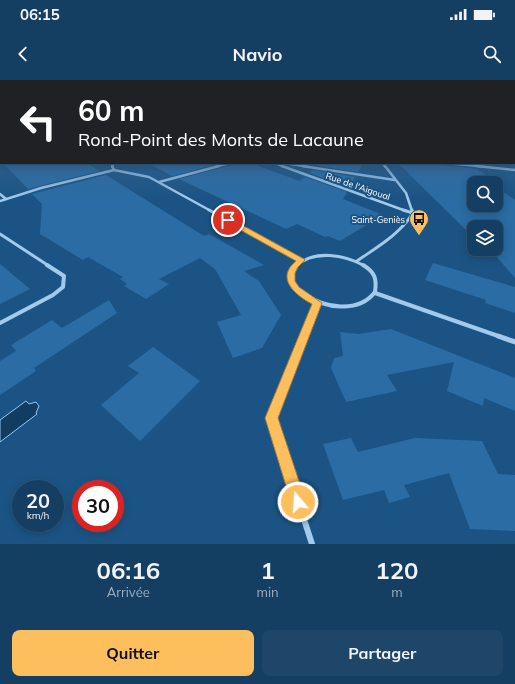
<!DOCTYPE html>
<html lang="fr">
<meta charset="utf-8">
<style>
body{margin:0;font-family:Mulish,sans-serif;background:#1d4669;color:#f1f3f6;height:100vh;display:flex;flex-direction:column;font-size:15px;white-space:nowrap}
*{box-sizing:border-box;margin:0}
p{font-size:13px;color:#9dafbe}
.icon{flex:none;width:22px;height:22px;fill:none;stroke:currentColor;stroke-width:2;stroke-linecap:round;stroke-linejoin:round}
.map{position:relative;height:464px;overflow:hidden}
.drawer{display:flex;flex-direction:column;background:#143f63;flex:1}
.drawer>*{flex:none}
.banner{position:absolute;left:0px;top:0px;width:515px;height:84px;box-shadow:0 2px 10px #0003,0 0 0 1px #335878;background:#202124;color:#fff;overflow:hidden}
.controls{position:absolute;left:467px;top:96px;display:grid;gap:8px}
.controls a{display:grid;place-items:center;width:36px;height:36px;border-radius:8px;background:#143f63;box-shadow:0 2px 10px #0003,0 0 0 1px #335878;font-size:20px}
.speed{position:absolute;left:12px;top:400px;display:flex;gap:8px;font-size:20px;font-weight:700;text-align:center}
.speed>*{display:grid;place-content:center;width:52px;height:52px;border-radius:50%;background:#143f63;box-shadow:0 2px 10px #0003,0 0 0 1px #335878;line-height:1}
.speed small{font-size:10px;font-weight:400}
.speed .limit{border:6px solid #d22;background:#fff;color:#111}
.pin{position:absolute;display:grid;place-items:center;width:34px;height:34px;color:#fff;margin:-17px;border:2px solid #fff;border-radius:50%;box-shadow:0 1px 4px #0007}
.me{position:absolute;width:44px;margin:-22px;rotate:342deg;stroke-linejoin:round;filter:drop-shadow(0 0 3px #0008)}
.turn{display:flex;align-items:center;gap:14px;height:84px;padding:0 12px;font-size:18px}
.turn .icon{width:52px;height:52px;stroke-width:2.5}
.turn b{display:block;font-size:28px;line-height:34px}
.eta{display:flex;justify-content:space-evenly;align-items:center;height:68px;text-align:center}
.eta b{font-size:24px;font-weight:700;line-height:28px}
.button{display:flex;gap:8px;margin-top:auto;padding:8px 12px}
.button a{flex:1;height:46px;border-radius:8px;background:#fdbe5d;color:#111;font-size:16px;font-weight:700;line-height:46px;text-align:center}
.button a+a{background:#1d4669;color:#f1f3f6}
.status{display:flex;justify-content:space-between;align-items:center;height:28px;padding:0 20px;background:#143f63;direction:ltr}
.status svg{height:11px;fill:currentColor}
header{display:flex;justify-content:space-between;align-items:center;height:52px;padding:0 12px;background:#143f63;font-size:18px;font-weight:700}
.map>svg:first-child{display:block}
</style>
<div class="status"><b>06:15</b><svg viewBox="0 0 49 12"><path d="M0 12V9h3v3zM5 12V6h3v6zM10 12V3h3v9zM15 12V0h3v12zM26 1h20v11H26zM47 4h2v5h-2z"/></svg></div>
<header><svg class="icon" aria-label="back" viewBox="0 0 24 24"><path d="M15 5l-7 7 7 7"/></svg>Navio<svg class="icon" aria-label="search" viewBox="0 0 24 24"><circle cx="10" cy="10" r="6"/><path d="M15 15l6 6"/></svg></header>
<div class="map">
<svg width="515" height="464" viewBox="0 0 515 464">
<rect width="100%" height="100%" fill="#1b5484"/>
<polygon fill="#123d62" stroke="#94c7ed" points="26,321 29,324 36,322 39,326 36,333 37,334 0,362 0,340"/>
<g fill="#2a6ca3">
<polygon points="3,83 87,83 99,91 28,109"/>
<polygon points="148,83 221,83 172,96"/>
<polygon points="233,83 257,83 258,86 300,101 305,97 347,112 343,119 383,135 340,161 328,156 325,157 297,144 286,149 179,99 232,85"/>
<polygon points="322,83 363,83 358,92 319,86"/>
<polygon points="398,83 430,85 430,83 440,83 442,85 477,89 494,101 486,101 490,103 474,103 474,125 496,125 496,107 515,120 515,198 490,169 496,169 496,147 474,147 474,150 466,150"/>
<polygon points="313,90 355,97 350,108 310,93"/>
<polygon points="106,95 204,156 209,154 264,185 244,191 259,201 281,235 262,268 233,278 217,242 241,235 215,189 200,178 159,199 169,204 146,219 124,206 127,204 120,199 123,197 88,177 83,180 40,154 42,124 32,114"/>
<polygon points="433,183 515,207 515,233 485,223 486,220 425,200"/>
<polygon points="0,184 30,209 0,224"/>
<polygon points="109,220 117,233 34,288 36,291 0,315 0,281 16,271 11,265 52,240 62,248"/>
<polygon points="391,249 515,298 515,331 484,318 483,326 447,311 454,282 387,295 397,311 346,322 331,288 334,278 343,276 340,252 358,254"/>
<polygon points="153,267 200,301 140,361 101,325 139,293 128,286"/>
<polygon points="351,358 358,372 415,358 482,361 498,394 515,395 515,451 470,449 449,393 404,405 410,417 389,423 384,410 343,420 323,364"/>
</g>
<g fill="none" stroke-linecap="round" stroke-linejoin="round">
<g stroke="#a1caeb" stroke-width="2">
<polyline points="275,83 284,87"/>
<polyline points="282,83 309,87"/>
<polyline points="382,83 385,87"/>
<polyline points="442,83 487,87"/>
<polyline points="112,87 114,83"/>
<polyline points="215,87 231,83"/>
</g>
<g stroke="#a1caeb" stroke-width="2.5">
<polyline points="112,86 114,90 149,97 211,131"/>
<polyline points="282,86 406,131"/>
<polyline points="302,86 395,100"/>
<polyline points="385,86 406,113 412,131"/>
<polyline points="476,86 515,90"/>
<polyline points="159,102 219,86"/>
<polyline points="0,114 6,119"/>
<polyline points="0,121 41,108 114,90"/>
</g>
<g stroke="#a1caeb" stroke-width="3">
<polyline points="209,130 301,180"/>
<polyline points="403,130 413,133"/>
<polyline points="0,154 49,186"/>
<path d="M357,181C377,167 399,155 413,133L412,130"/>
<path d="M296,186C314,169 345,175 365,186"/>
</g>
<g stroke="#a1caeb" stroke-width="4">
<path d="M297,185L292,190C292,193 291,197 292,200C293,205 299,211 304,214C324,228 358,234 375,212C377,199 375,192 363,185"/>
<polyline points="375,213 501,257"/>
<polyline points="0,243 53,215 63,207 64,196 47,185"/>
<polyline points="303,257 317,223"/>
</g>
<g stroke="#a1caeb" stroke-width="5">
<polyline points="498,256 515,262"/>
<polyline points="274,348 271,338 304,256"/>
</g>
<polyline stroke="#a1caeb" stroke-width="6" points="274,347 312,464"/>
</g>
<linearGradient id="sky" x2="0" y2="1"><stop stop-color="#0f2e49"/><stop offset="0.45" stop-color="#396794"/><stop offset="1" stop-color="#396794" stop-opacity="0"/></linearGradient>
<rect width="515" height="118" fill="url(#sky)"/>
<path fill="#fdbe5d" stroke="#a47c3c" d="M226,139H231L304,179L305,180L298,187L295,193V201L299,207L322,223L278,338L306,422L304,427L298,429L293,427L291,422L265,338L312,224C295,215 275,198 296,181L226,142Z"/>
<defs>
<g id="bus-pin" transform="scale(1)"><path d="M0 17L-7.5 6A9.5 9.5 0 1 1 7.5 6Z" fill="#fdbe5d" stroke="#1b5484"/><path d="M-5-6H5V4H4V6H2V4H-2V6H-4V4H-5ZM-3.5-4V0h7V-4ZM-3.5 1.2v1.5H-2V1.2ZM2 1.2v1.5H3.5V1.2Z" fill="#111"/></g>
</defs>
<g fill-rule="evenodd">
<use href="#bus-pin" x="419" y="139"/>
</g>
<g text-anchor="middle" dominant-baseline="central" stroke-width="4" stroke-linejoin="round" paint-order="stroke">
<g font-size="9" fill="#fff" stroke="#1b5484">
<text transform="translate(358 106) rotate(19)">Rue de l'Aigoual</text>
</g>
<g font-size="9" fill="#fff" stroke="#1b5484" text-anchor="end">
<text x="405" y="139">Saint-Geniès</text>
</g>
</g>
</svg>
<div class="controls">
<a><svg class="icon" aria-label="search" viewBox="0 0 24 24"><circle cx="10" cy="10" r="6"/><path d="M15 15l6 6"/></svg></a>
<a><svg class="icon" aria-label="layers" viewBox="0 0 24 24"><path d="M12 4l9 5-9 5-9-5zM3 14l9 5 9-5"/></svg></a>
</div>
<div class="speed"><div>20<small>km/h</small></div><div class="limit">30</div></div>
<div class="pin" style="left:228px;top:140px;background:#d93025"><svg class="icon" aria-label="arrive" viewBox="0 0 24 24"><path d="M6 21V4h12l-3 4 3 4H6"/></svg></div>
<svg class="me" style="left:298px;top:422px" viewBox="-20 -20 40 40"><circle r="17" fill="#fdbe5d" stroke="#fff" stroke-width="3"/><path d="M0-11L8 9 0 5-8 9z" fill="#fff"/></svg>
<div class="banner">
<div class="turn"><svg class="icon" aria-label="left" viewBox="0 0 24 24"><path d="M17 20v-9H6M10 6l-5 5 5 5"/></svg><div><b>60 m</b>Rond-Point des Monts de Lacaune</div></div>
</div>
</div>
<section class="drawer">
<div class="eta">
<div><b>06:16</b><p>Arrivée</p></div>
<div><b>1</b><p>min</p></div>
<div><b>120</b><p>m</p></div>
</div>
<div class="button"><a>Quitter</a><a>Partager</a></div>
</section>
